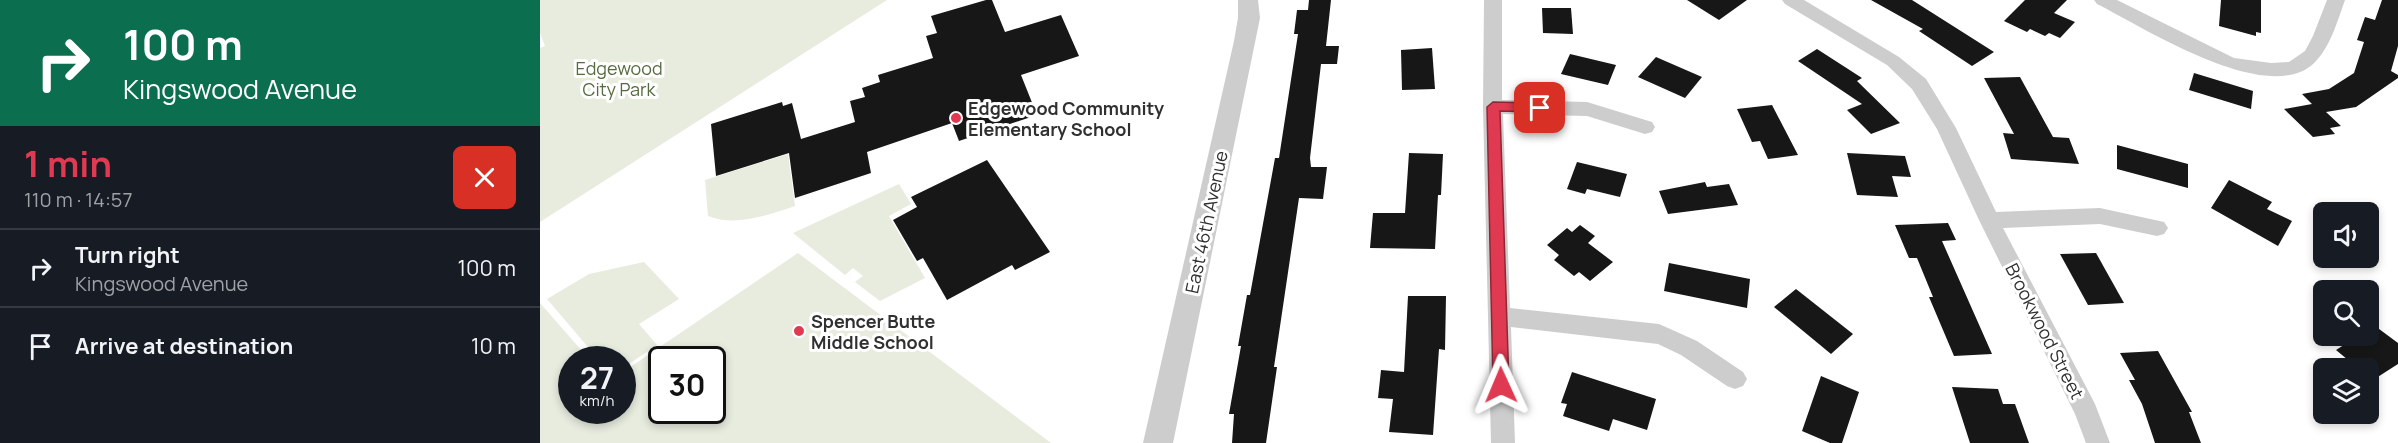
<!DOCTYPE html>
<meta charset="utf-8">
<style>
body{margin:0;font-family:Manrope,sans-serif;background:#242831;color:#f1f3f6;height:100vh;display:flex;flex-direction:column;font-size:22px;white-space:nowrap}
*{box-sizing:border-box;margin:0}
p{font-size:20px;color:#9ea1a6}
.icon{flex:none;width:33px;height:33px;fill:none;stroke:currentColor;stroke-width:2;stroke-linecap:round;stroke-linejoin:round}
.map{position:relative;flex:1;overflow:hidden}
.side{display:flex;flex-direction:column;background:#171b24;width:540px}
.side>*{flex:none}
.guide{background:#0b6e4f;color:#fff;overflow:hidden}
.buttons{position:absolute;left:1773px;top:202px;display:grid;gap:12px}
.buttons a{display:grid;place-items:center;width:66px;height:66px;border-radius:9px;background:#171b24;box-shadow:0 3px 9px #0003;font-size:30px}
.speed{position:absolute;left:18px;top:346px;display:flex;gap:12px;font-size:30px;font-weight:700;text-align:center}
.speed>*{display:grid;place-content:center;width:78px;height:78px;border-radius:50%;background:#171b24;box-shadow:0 3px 9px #0003;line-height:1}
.speed small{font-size:15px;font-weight:400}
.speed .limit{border:3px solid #111;border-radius:9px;background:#fff;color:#111}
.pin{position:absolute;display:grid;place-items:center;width:51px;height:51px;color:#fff;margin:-26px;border-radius:12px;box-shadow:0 3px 9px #0006}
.me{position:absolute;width:66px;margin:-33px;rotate:359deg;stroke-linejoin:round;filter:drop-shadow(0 0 4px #0008)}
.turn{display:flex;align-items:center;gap:21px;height:126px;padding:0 24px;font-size:27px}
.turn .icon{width:78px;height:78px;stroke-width:2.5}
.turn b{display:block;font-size:42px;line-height:51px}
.round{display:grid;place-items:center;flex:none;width:63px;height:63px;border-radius:9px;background:#242831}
.overview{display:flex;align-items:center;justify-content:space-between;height:102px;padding:0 24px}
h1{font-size:36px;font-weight:700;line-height:45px;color:#df3a51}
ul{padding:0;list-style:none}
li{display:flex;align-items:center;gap:18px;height:78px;padding:0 24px;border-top:2px solid #363941}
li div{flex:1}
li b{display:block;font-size:22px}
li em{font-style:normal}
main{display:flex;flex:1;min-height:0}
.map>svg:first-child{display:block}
</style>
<main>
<section class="side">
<div class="guide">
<div class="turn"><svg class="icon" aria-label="right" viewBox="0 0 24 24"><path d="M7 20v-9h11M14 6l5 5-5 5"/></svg><div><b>100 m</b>Kingswood Avenue</div></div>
</div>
<div class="overview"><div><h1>1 min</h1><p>110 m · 14:57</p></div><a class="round" style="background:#d93025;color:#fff"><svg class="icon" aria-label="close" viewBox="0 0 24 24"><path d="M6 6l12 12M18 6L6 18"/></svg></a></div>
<ul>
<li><svg class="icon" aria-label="right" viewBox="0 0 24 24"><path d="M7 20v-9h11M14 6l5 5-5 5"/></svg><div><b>Turn right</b><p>Kingswood Avenue</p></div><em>100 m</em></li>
<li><svg class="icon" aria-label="arrive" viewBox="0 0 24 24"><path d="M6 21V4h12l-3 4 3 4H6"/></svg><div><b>Arrive at destination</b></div><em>10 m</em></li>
</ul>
</section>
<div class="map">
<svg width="1858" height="443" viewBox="0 0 1858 443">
<rect width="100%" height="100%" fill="#fff"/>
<g fill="#e7ecdf" fill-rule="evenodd">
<polygon points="0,0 347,0 0,222 0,48 5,46 0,33"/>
<path d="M248,154L255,206C228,215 196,227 168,216L165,180Z"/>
<polygon points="359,184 371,204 349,216 385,278 340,301 315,282 323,276 313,268 305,275 253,233"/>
<path d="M258,253L511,443H0V303L50,360H32V411H82L83,372ZM122,360H172V411H122Z"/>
<polygon points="104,262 139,299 99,324 117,345 83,368 82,360 59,360 7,299 49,274"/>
</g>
<g fill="#171717">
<polygon points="446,0 452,0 465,32 521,15 539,56 481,75 497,115 419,141 412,123 327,152 331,173 255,198 249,153 176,176 171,124 242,102 243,106 252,103 261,139 315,122 310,101 325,97 322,88 340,82 338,75 393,58 386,36 397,33 391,16"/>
<polygon points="769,0 791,0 786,46 799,46 797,64 781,64 770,158 771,167 787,167 783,199 759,198 734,367 737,367 726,443 692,443 694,414 689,414 701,346 698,346 707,295 710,295 735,158 739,158 758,34 754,34 757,10 768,10"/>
<polygon points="1147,0 1207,0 1179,20"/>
<polygon points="1331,0 1372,0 1454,52 1432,66 1379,31 1383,29"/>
<polygon points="1485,0 1527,0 1514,13 1535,22 1520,38 1509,33 1505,36 1490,29 1487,32 1464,21"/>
<polygon points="1681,0 1721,0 1721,33 1716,32 1716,36 1679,26"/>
<polygon points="1842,0 1858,0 1858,46 1851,71 1858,75 1858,78 1816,107 1786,112 1801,126 1790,128 1795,134 1773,137 1744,109 1772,104 1762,94 1789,89 1814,73 1824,42 1817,40 1825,17 1835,20"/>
<polygon points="1002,8 1031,8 1033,34 1003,33"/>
<polygon points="892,48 895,89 862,90 861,50"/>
<polygon points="1277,49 1322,78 1317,81 1360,123 1331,134 1307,110 1322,104 1258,61"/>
<polygon points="1030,54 1076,65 1068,85 1021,74"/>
<polygon points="1116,57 1162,77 1145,98 1098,77"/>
<polygon points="1654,73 1713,91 1711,109 1649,90"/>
<polygon points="1480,77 1513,137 1529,138 1539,164 1471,159 1463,133 1474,134 1444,78"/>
<polygon points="1232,105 1258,155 1228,159 1220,141 1212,142 1197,109"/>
<polygon points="1577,145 1648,164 1648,188 1577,169"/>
<polygon points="869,153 903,154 901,195 898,195 895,249 830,248 833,213 865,213"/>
<polygon points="1307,153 1365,156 1371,177 1352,176 1358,197 1317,195"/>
<polygon points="447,160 510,252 475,270 472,265 407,300 383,258 377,261 353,220 377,207 371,197"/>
<polygon points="1037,162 1087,174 1080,197 1047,189 1045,194 1027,189"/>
<polygon points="1689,180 1732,202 1727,209 1752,221 1738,246 1671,208"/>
<polygon points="1165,182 1167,187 1189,184 1198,205 1128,214 1119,191"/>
<polygon points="1408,223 1416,240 1402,241 1452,354 1414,356 1389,297 1393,297 1377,258 1369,258 1355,225"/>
<polygon points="1040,225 1055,236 1048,243 1073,262 1050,281 1039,272 1034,276 1014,260 1019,255 1007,245 1027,228 1032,232"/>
<polygon points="1556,253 1584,303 1548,305 1520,254"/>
<polygon points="1129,263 1210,279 1207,308 1124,291"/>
<polygon points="1256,289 1313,334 1291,354 1234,307"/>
<polygon points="868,296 906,296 905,350 899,349 893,435 849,432 853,399 838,398 841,370 864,372"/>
<polygon points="1835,326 1858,343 1858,364 1833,380 1828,376 1828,369 1819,369 1796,350 1818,336 1828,336 1828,330"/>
<polygon points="1618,351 1652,412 1649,412 1661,443 1615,443 1602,404 1589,380 1595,380 1580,353"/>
<polygon points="1032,372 1116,399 1107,430 1073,419 1069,431 1023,416 1027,404 1021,403"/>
<polygon points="1281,376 1319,392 1302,443 1290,443 1262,431"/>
<polygon points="1412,387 1458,389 1463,404 1475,404 1489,443 1430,443"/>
</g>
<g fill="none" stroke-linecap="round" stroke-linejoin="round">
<g fill="#cdcdcd" fill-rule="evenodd">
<polygon points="944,0 962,0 962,100 1047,102 1112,122 1115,127 1112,132 1105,134 1047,116 963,114 970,308 1119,324 1157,341 1203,372 1207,379 1203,386 1195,389 1187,386 1141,355 1118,344 971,327 975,443 951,443 943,107"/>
<polygon points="1242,0 1264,0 1359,57 1386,79 1416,128 1456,212 1560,208 1624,222 1628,228 1624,234 1617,236 1560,224 1463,228 1555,404 1570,443 1546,443 1535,414 1439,220 1397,129 1372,89 1347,65 1245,4"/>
<path d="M1554,0H1577L1694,58L1731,63L1749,62L1765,51L1773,36L1787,0H1805C1797,22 1790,49 1772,65C1724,105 1603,27 1557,4Z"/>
</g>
<polygon fill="#cdcdcd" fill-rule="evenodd" points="698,0 718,0 720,18 633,443 603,443 694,41 698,18"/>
</g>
<polygon fill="#df3a51" stroke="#912635" stroke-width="1.5" points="953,102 1000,103 1006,108 1000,112 960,111 969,385 967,390 961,392 956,390 953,385 947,107"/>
<g fill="#df3a51" stroke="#fff" stroke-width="2">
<circle cx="416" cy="118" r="6"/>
<circle cx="259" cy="331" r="6"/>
</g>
<g text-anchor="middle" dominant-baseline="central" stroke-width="6" stroke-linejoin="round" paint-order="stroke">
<g font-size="18" fill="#566b3f" stroke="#fff">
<text x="79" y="68">Edgewood<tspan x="79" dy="21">City Park</tspan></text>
</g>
<g font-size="18" font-weight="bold" fill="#303030" stroke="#fff" text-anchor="start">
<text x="428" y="108">Edgewood Community<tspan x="428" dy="21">Elementary School</tspan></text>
<text x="271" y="321">Spencer Butte<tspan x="271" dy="21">Middle School</tspan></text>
</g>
<g font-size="18" fill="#303030" stroke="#fff">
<text transform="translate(666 222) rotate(-78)">East 46th Avenue</text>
<text transform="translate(1505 331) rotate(63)">Brookwood Street</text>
</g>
</g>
</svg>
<div class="buttons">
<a><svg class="icon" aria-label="sound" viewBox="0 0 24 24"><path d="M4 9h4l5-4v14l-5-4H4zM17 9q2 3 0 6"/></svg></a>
<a><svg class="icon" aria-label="search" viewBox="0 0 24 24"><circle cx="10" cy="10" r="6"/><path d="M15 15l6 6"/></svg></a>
<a><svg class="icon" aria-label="layers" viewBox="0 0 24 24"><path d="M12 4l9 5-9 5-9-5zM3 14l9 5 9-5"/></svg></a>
</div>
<div class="speed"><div>27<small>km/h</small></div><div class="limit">30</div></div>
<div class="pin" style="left:1000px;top:108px;background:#d93025"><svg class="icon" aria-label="arrive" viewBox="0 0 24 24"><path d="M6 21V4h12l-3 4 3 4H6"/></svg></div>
<svg class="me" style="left:961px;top:385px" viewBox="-20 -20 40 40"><path d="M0-17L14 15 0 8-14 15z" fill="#df3a51" stroke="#fff" stroke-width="4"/></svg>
</div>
</main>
